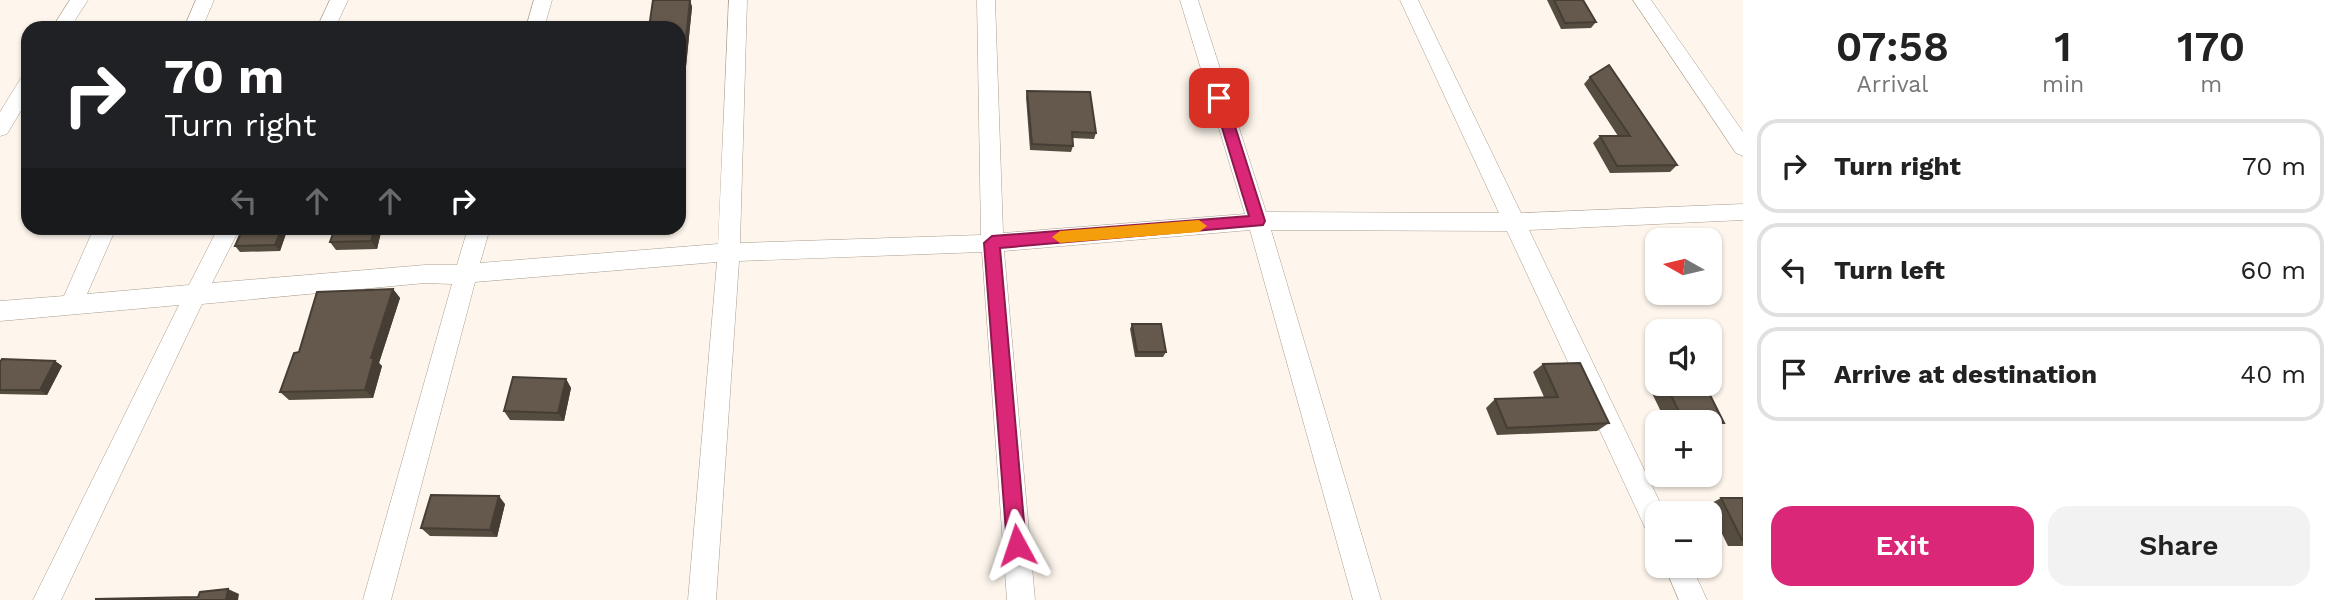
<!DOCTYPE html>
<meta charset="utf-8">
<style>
body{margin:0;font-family:"Work Sans",sans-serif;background:#f2f2f2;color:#222;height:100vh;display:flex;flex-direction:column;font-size:26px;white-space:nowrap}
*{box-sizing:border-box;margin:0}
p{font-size:23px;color:#767676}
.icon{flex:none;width:38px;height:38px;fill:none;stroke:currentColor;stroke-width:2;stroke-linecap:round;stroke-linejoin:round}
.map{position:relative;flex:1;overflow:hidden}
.sheet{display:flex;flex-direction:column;background:#fff;width:595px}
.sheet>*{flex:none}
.banner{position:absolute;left:21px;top:21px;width:665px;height:214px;border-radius:21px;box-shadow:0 2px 5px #0004;background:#202124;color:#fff;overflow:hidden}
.needle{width:46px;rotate:278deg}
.buttons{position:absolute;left:1645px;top:228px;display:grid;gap:14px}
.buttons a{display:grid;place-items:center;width:77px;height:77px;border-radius:14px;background:#fff;box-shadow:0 2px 5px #0004;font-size:35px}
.pin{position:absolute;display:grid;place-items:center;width:60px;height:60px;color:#fff;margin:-30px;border-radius:14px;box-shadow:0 4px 10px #0006}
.me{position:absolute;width:77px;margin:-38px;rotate:355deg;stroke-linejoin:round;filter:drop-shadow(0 0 5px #0008)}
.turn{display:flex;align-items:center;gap:24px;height:147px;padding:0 28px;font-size:32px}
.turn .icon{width:91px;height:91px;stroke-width:2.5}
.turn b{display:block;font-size:49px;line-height:60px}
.lanes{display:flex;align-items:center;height:66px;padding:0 28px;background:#0003;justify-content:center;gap:35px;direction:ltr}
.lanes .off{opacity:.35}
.eta{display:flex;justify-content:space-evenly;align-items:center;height:119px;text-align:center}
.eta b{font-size:42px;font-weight:600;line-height:49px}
.cta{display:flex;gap:14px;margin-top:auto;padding:14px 28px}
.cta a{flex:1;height:80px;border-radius:21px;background:#db2777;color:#fff;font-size:28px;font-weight:600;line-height:80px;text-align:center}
.cta a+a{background:#f2f2f2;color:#222}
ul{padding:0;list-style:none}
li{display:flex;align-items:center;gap:21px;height:94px;margin:0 14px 10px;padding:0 14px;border:4px solid #e0e0e0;border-radius:21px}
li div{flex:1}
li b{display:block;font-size:26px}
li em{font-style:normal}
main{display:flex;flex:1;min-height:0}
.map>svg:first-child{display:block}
</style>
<main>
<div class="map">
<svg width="1743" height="600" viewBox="0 0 1743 600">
<rect width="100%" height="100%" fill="#fef6ed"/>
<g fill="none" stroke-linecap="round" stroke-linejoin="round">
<g stroke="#a99d8e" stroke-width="1">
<g id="street">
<polygon points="70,0 88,0 70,28 52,28"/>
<polygon points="196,0 214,0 202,28 184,28"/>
<polygon points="330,0 348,0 335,28 317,28"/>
<polygon points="534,0 552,0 544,28 526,28"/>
<polygon points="729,0 747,0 740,243 981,235 977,0 995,0 1003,233 1245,214 1180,0 1198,0 1266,212 1499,213 1400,0 1418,0 1521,213 1743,204 1743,220 1529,230 1665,513 1657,513 1657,538 1648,534 1507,231 1271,230 1381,600 1353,600 1250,230 1004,251 1035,600 1007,600 982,252 739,261 716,600 688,600 717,262 475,282 391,600 363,600 452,284 425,283 202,304 61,600 33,600 179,305 0,321 0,301 64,296 94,228 116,228 87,294 189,285 218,228 240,228 212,283 425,265 457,265 468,228 490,228 480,263 718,244"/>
<polygon points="1633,0 1651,0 1743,132 1743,156 1736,153"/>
<polygon points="28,76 28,99 7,134 0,136 0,112 21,78"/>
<polygon points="1664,565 1691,565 1707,600 1679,600"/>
</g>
</g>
<use href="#street" fill="#fff" fill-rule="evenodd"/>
</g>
<g fill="#564d41">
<polygon points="690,0 692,7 684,86 679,86 679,28"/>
<polygon points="1547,0 1583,0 1596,22 1591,28 1561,29"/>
<polygon points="1590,77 1677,165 1670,172 1610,173 1593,143 1600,136 1618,136 1584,84"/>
<polygon points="1027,91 1096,133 1094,139 1072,138 1073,146 1071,152 1030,150 1026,97"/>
<polygon points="288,228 280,251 240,252 235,246"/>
<polygon points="335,228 382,228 377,249 336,250 330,242"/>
<polygon points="393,289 400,298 379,363 382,366 373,398 289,400 280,392"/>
<polygon points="1132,324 1166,352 1163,357 1135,357 1130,329"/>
<polygon points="55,361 62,366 47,395 0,394 0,362"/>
<polygon points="1543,364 1609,423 1597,431 1497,435 1486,408 1495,399 1544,397 1533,372"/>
<polygon points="1657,376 1657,383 1704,383 1724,423 1710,431 1710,422 1666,422 1647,383"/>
<polygon points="566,379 571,388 564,421 510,420 504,411"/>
<polygon points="1721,498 1743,498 1743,546 1728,546 1708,505"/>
<polygon points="505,504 497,537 430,536 421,528"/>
</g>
<g fill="#463e35">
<polygon points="690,0 692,7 684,86 682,78"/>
<polygon points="282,228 288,228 280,251 275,245"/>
<polygon points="375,228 382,228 377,249 371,241"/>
<polygon points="393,289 400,298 379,363 382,366 373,398 365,390 371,358"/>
<polygon points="55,361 62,366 47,395 40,390"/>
<polygon points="566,379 571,388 564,421 558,413"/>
<polygon points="499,496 505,504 497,537 490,530"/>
<polygon points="228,589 239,594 238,600 226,600"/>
</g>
<g fill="#64594c" stroke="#463e35" stroke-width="2">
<polygon points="653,0 690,0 682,78 679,78 679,28 649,28"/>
<polygon points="1554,0 1583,0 1596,22 1565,23"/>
<polygon points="1609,65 1677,165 1617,166 1600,136 1630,136 1590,77"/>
<polygon points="1027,91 1090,92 1096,133 1072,132 1073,146 1032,144"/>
<polygon points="243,228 282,228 275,245 235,246"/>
<polygon points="335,228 375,228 371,241 330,242"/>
<polygon points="393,289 371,358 374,358 365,390 280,392 294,353 299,352 317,292"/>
<polygon points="1132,324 1161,324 1166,352 1137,352"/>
<polygon points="2,359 55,361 40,390 0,390 0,362"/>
<polygon points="1580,363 1609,423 1507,428 1495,399 1558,397 1543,364"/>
<polygon points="513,377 566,379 558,413 504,411"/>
<polygon points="1665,383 1704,383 1724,423 1684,422"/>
<polygon points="431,495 499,496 490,530 421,528"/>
<polygon points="1721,498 1743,498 1743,540 1742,540"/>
<polygon points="228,589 226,600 96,600 96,599 198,597 200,592"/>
</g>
<polygon fill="#db2777" stroke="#8e194d" stroke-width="2" points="1219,93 1226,98 1265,221 1263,225 1000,248 1026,545 1023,551 1017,554 1010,551 1007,545 984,243 992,236 1249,216 1213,98"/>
<polygon fill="#f59e0b" points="1199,220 1207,226 1199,232 1060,243 1052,237 1060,231"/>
</svg>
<div class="buttons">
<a><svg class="needle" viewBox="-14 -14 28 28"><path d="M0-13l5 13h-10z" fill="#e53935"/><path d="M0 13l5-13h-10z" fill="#767676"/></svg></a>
<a><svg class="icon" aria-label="sound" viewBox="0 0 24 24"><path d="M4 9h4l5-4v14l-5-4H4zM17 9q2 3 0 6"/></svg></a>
<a>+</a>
<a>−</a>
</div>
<div class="pin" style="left:1219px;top:98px;background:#d93025"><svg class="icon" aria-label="arrive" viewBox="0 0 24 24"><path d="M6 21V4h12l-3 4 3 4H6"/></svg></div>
<svg class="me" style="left:1017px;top:545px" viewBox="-20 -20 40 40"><path d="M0-17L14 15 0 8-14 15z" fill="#db2777" stroke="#fff" stroke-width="4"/></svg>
<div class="banner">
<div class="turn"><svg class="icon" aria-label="right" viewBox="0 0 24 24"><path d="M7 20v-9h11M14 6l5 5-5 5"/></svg><div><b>70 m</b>Turn right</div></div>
<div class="lanes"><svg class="icon off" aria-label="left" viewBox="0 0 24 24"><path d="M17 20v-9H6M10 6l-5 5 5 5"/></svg><svg class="icon off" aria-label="ahead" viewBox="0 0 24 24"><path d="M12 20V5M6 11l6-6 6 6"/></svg><svg class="icon off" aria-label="ahead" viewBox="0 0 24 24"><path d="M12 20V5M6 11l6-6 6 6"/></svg><svg class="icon" aria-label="right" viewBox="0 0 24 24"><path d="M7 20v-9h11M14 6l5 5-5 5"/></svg></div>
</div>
</div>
<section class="sheet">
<div class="eta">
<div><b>07:58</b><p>Arrival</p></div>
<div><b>1</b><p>min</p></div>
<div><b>170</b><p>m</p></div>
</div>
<ul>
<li><svg class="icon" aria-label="right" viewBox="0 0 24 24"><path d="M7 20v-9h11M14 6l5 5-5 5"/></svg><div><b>Turn right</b></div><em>70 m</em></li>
<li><svg class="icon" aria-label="left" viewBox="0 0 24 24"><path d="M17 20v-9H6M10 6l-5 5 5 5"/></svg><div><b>Turn left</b></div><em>60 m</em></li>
<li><svg class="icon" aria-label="arrive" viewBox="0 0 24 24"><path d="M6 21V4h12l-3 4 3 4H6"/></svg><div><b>Arrive at destination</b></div><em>40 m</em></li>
</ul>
<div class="cta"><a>Exit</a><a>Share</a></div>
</section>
</main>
